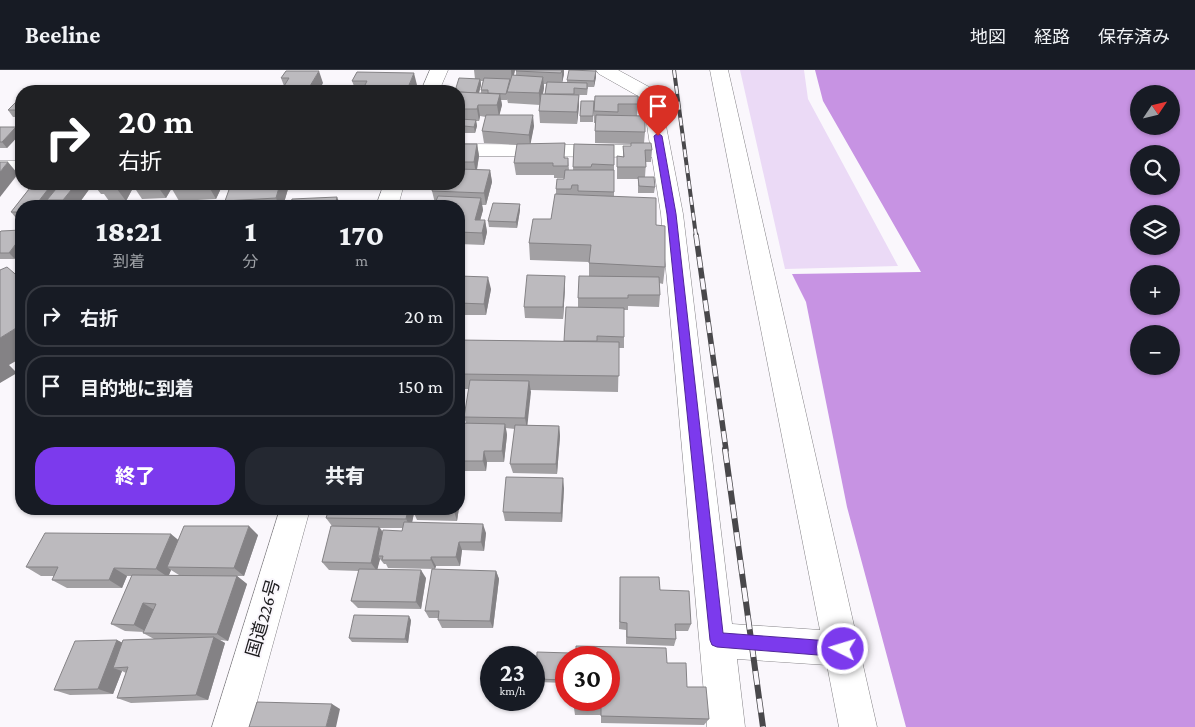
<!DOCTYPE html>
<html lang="ja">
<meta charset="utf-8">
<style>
body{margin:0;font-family:"Crimson Pro","Noto Sans JP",serif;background:#242831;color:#f1f3f6;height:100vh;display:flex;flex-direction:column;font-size:19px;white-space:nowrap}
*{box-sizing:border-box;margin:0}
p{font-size:16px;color:#9ea1a6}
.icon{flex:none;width:28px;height:28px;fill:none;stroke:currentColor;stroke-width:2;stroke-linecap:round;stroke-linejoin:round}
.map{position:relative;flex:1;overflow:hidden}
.details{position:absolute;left:15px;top:130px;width:450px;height:315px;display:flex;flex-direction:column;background:#171b24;border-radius:20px;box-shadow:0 1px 4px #0004}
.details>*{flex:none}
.hud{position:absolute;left:15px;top:15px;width:450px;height:105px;border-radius:20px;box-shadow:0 1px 4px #0004;background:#202124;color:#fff;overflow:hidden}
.needle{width:32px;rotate:55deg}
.buttons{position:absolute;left:1130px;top:15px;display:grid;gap:10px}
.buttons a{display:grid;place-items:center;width:50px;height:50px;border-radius:50%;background:#171b24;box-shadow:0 1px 4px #0004;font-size:25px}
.speed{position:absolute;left:480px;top:576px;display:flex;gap:10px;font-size:25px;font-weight:700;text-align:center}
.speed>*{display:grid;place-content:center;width:65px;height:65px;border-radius:50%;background:#171b24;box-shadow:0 1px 4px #0004;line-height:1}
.speed small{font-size:12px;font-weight:400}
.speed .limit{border:8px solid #d22;background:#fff;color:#111}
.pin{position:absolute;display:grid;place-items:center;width:42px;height:42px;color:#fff;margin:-51px -21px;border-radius:50% 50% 50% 0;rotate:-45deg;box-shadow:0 0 5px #0007}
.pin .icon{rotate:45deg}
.me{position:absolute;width:55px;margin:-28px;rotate:275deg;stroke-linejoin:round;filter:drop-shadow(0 0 4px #0008)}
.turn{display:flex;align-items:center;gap:18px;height:105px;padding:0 20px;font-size:22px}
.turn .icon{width:65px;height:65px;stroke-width:2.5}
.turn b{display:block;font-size:35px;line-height:42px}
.eta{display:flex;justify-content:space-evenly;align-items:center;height:85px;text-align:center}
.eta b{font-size:30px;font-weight:800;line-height:35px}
.action{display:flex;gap:10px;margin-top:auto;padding:10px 20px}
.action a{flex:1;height:58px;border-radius:20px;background:#7c3aed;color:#fff;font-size:20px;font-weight:800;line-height:58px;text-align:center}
.action a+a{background:#242831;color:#f1f3f6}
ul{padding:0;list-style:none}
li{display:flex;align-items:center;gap:15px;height:62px;margin:0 10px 8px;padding:0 10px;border:2px solid #363941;border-radius:20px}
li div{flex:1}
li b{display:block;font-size:19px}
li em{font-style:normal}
header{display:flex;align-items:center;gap:30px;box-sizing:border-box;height:70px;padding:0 25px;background:#171b24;border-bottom:1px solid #363941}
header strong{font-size:24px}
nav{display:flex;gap:28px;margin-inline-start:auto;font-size:18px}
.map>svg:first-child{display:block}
</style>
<header>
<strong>Beeline</strong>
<nav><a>地図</a><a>経路</a><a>保存済み</a></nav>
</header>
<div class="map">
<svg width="1195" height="657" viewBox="0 0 1195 657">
<rect width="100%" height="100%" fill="#faf7fc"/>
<polygon fill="#ebdaf6" points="740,0 804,0 808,29 898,196 785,199"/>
<path fill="#c793e3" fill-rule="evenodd" d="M815,0H1195V657H906L847,437L806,232L792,204L921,202L823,31ZM1139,24H1171V56H1139ZM1139,84H1171V116H1139ZM1139,144H1171V176H1139ZM1139,204H1171V236H1139ZM1139,264H1171V296H1139Z"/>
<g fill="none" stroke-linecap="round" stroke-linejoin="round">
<g stroke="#848286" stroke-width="1">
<g id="minor">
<polygon points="596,0 618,0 651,18 662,35 683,144 732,554 820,560 710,0 728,0 877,657 839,657 827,595 737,589 745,657 707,657 661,144 652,87 459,86 459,74 650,75 644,35 638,26 599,4"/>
<rect x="0" y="91" width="21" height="12"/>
</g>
</g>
<g stroke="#848286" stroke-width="1">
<g id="highway">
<polygon points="430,0 448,0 439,21 421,21"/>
<polygon points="384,114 404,114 398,136 376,136"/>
<polygon points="280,439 310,439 250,657 212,657"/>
</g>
</g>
<use href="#minor" fill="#fff" fill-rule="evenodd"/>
<use href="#highway" fill="#fff" fill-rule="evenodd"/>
<g stroke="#49484b" stroke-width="4">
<polyline id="rail-far2" points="674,0 696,166"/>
</g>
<g stroke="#49484b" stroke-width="5.5">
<polyline id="rail-far1" points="696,165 726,380"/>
</g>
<g stroke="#49484b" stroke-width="6">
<polyline id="rail" points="725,379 763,657"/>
</g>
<use href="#rail-far2" stroke="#faf7fc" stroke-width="2.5" stroke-dasharray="8" stroke-linecap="butt"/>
<use href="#rail-far1" stroke="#faf7fc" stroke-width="4" stroke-dasharray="11" stroke-linecap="butt"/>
<use href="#rail" stroke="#faf7fc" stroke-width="4.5" stroke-dasharray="14" stroke-linecap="butt"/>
</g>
<g fill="#a2a0a3" fill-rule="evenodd">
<path d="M474,0H515L514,5H516V1L564,0V4L562,12L567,13V10L596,1V7L594,17H588L587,25H579V36L577,54L540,53L539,41L540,35L508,33L507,29V30H501L502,35L499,45L534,56L530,74L566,88H568L569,100H573L574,74L614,75V126L656,155L665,197L663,214L659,213L660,225L659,237L628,236V240H624V278H619L618,322L530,320L527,355L559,356L560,366L557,404L513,403L510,394L515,359L506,358L507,365L504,392H487L486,401H459V353H466L464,347L469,319H459V270L564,271L578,237V228L589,206V192L530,190L529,173L551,149L556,124V119L564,108H554V105H516L514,93L517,75L484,73L482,61L486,47L480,46L479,51H476L477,56L475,63H465L462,74H477L479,86L477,100H490L492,112L486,135H482L483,140L480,150H485L487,162L484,175L459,174V136L435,133L432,121L459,114V21L475,9ZM481,11H483L481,20V23H479L481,15ZM544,14H546L545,24H543L544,18Z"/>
<polygon points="286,1 323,13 284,16 281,8"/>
<polygon points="357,2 417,15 414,21 356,21 352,11"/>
<polygon points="595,26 638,34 637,46 645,62 644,73 652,80 651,92 646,92 645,107 655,117 654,123 638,123 638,109 617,109 617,86 623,87 623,76 631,76 631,74 595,73 595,53 594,53 594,41"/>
<polygon points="21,27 21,47 13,47 8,40"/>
<polygon points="594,31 593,52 580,52 580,46"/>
<polygon points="0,57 16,57 21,63 7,78 0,78"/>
<polygon points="33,114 58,114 59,115 59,114 135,114 126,131 109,131 104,124 101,124 93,114 77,136 52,136 48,132 21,136 21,148 16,148 11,142"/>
<polygon points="174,114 166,128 142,129 134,117"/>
<polygon points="174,114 223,114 216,129 179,131 172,119"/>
<polygon points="231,114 289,114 288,115 286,115 288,119 283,136 228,136 225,131"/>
<polygon points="361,114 376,114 375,116 361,116"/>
<polygon points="520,134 520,140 517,158 489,157 488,151"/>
<polygon points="0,162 15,189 0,189"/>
<polygon points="459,206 491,219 486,245 459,245"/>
<polygon points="565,217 563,249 525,248 524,237"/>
<path d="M459,408L462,418L457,451L417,450L414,443L412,452L486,463L484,481L462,480L460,496H436L435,499L388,498L386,494H384L380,489L377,499L426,508L421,539L358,538L351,531L359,501L329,500L322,492L332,456L326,448ZM380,458H403L402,461L383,462Z"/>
<polygon points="564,418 562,452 505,451 503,442"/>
<path d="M258,465L244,506H237L247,514L228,571L220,570L225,573L208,630L131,633L117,628L126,603L122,601L113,624L70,625L54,620L117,570L122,573L154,569L143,563L144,562L125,561L111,554L132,506H127L122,518H67L52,510L54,506H41L26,497L179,470ZM171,500L179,505H169Z"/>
<polygon points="496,501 499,509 493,558 442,558 438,550 438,548 429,548 425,541"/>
<polygon points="620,507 660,520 691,554 688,561 676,561 676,569 674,576 626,574 626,560 619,559"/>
<polygon points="411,550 408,573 352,572 349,568"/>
<polygon points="566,588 566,613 537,612 536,609"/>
<polygon points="667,593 687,617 709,649 704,655 601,653 601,645 575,645 574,638"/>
</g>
<g fill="#848285">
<polygon points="511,0 515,0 512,12"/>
<polygon points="562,0 564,0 564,4 562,14"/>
<polygon points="319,1 323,13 319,21 307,21"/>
<polygon points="596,1 596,7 594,17 594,11"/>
<polygon points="414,3 417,15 414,21 408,21 407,20"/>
<polygon points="543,7 544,18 540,35 539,23"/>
<polygon points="480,9 481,15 476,33 475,26"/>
<polygon points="500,24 502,35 499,47 497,35"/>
<polygon points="579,25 579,36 577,54 577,42"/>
<polygon points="478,35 480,46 479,51 477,39"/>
<polygon points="533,45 534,56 530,77 529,65"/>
<polygon points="476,50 477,56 475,63 474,57"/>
<polygon points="464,56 465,63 461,75 460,68"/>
<polygon points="16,57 21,63 7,78 2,72"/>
<polygon points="477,74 479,86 476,104 474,92"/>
<polygon points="8,92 18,104 0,127 0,102"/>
<polygon points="490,100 492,112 486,135 484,123"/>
<polygon points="52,114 58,114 60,116 47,130 48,132 45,136 35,136"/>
<polygon points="76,114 93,114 77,136 68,136 63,130"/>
<polygon points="120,114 135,114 126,131 117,119"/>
<polygon points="159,114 174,114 166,128 158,117"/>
<polygon points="211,114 223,114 216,129 209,117"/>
<polygon points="280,114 286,114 288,119 283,136 279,136 276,128"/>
<polygon points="337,127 341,136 335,136"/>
<polygon points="481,128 483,140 477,162 475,150"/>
<polygon points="520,134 520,140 517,158 516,152"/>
<polygon points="485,150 487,162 484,175 482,163"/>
<polygon points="21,167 21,181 15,189 9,183"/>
<polygon points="565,206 565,217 563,249 563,237"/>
<polygon points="488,207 491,219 486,245 484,234"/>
<polygon points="21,255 21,288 9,295 17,303 0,313 0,268"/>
<polygon points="529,311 531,322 527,359 525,348"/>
<polygon points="505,354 507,365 504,392 502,381"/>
<polygon points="559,356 560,366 557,404 556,394"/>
<polygon points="484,381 487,392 486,401 483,391"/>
<polygon points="459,408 462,418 457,451 454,441 454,439 459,439"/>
<polygon points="563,408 564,418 562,452 561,443"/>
<polygon points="408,439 415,439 412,440 414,443 411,458 406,449"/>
<polygon points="483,454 486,463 484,481 481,472"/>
<polygon points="249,456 258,465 244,506 234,498"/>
<polygon points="379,457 385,466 378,486 380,489 377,501 371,493"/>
<polygon points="171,464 182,473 167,497 171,500 168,507 156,499"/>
<polygon points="459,472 462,480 460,496 456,487"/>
<polygon points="431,487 436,496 435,499 431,490"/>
<polygon points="114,498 127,506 122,518 109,510"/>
<polygon points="421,500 426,508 421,539 416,532"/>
<polygon points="496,501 499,509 493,558 490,551"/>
<polygon points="237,506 247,514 228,571 217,564"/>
<polygon points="143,533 156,541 147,562 134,555"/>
<polygon points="409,546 411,550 408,573 405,569"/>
<polygon points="214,567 225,573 208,630 196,625"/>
<polygon points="117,570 131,577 113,598 122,601 113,624 98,619"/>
<polygon points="332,634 340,639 336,657 326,657"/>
</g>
<g fill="#bcbabe" stroke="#848285">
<polygon points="516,0 562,0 561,3 516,1"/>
<polygon points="569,0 596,1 594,11 567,10"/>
<polygon points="286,1 319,1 307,21 281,21 289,8 281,8"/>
<polygon points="357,2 414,3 407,20 363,19 367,11 352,11"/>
<polygon points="512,5 543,7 539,23 507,22"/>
<polygon points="459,8 480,9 476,23 459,22 459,21 455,21"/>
<polygon points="484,8 510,9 506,24 488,23 488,20 481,20"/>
<polygon points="547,12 587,13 587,19 574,18 574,24 545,24"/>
<polygon points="459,22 500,24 497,35 478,35 477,39 459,39"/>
<polygon points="541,24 579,25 577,42 539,41"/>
<polygon points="595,26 638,26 638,34 618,34 618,42 594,41"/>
<polygon points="21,27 21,40 8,40"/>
<polygon points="581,31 594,31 593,46 580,46"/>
<polygon points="486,45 533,45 529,65 482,61"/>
<polygon points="596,45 645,46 645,62 595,61"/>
<polygon points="459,49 476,50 474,57 464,56 460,68 459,68"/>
<polygon points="0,57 16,57 2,72 0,72"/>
<polygon points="565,73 564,88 568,88 568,96 553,96 553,93 514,93 517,74"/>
<polygon points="631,73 651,73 652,80 645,80 646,97 617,97 617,86 624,87 623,76 631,76"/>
<polygon points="459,74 477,74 474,92 459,92"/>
<polygon points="574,74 614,75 614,95 592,94 591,97 573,97"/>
<polygon points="0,92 8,92 0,102"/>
<polygon points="459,99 490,100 484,123 432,121 434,114 459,114"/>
<polygon points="565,100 614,100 614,122 578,121 578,115 572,115 571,119 556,119 557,109 564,109"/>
<polygon points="638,107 654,107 655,117 639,116"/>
<polygon points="33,114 52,114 35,136 21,136 21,142 11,142"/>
<polygon points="60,114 76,114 63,130 47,130"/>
<polygon points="104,114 120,114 117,119 100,119"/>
<polygon points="136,114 159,114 158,117 134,117"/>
<polygon points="174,114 211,114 209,117 172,119"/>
<polygon points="231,114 280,114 276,128 225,131"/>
<polygon points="555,124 656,128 656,155 665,156 665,197 589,193 591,175 529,173 533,149 551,149"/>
<polygon points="438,126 481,128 475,150 485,150 482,163 459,162 459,136 434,136"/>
<polygon points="337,127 335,136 290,136 292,129"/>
<polygon points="493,133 520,134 516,152 488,151"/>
<polygon points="21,160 21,167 9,183 0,183 0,162 1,161"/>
<polygon points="7,197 21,209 21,255 0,268 0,200"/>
<polygon points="527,205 565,206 563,237 524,237"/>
<polygon points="459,206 488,207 484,234 459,233"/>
<polygon points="579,206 659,207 660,225 628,225 628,228 578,228"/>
<polygon points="566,237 624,238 624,267 597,266 597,271 564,271"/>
<polygon points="459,270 619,272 619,306 459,304"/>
<polygon points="470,310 529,311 525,348 464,347"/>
<polygon points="459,353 505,354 502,381 484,381 483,391 459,391"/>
<polygon points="515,355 559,356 556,394 510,394"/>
<polygon points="506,407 563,408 561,443 503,442"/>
<polygon points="329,439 408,439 406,449 326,448"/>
<polygon points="413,439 454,439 454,441 412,440"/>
<polygon points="404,452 483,454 481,472 459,472 456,487 431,487 431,490 382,490 383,486 378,486 383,460 402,461"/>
<polygon points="184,456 249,456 234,498 167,497"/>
<polygon points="331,456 379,457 371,493 322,492"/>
<polygon points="45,463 171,464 156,499 114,498 109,510 52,510 58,497 26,497"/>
<polygon points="359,499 421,500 416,532 351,531"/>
<polygon points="432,499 496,501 490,551 438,550 439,541 425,541"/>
<polygon points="132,505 237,506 217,564 143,563 156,534 143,533 134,555 111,554"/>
<polygon points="620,507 659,507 660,520 689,521 691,554 675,554 676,569 627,567 627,553 620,552"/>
<polygon points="354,545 409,546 405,569 349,568"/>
<polygon points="214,567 196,625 117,628 128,597 113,598 123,570"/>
<polygon points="117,570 98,619 54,620 75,571"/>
<polygon points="576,576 666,578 667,593 686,593 687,617 706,617 709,649 601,646 601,638 574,638 574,630 609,630 609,588 576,588"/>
<polygon points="537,582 570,583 570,588 566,588 566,610 536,609"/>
<polygon points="257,632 332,634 326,657 249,657"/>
</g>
<polygon fill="#7c3aed" stroke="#51269a" points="658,63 662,66 676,144 723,563 843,572 848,574 850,579 848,585 843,587 717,577 712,575 710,570 667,144 654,66"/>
<g text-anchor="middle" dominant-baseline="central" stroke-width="4" stroke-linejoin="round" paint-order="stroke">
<g font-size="18" fill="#1d1c1e" stroke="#faf7fc">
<text transform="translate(263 548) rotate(-74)">国道226号</text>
</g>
</g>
</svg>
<div class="buttons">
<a><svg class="needle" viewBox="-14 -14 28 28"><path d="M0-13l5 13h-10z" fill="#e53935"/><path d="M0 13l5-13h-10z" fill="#9ea1a6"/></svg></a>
<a><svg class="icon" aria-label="search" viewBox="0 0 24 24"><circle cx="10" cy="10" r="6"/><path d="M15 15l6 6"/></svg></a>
<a><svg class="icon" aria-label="layers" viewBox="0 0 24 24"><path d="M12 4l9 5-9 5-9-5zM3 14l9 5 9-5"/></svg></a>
<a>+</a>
<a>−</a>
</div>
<div class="speed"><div>23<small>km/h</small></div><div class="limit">30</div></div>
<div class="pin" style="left:658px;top:66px;background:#d93025"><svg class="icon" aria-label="arrive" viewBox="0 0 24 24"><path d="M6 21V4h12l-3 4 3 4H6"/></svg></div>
<svg class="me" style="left:843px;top:579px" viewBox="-20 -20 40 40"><circle r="17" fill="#7c3aed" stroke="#fff" stroke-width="3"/><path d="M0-11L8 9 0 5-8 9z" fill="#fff"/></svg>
<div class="hud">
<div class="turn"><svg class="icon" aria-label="right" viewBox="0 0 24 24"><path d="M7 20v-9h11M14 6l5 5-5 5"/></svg><div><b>20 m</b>右折</div></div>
</div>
<section class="details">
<div class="eta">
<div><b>18:21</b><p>到着</p></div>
<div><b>1</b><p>分</p></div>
<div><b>170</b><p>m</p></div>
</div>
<ul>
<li><svg class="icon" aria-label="right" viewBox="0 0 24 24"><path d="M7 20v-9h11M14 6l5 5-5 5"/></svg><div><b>右折</b></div><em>20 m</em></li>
<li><svg class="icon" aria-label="arrive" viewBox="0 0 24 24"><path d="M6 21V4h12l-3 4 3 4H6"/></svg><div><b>目的地に到着</b></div><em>150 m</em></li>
</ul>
<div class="action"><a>終了</a><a>共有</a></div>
</section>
</div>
